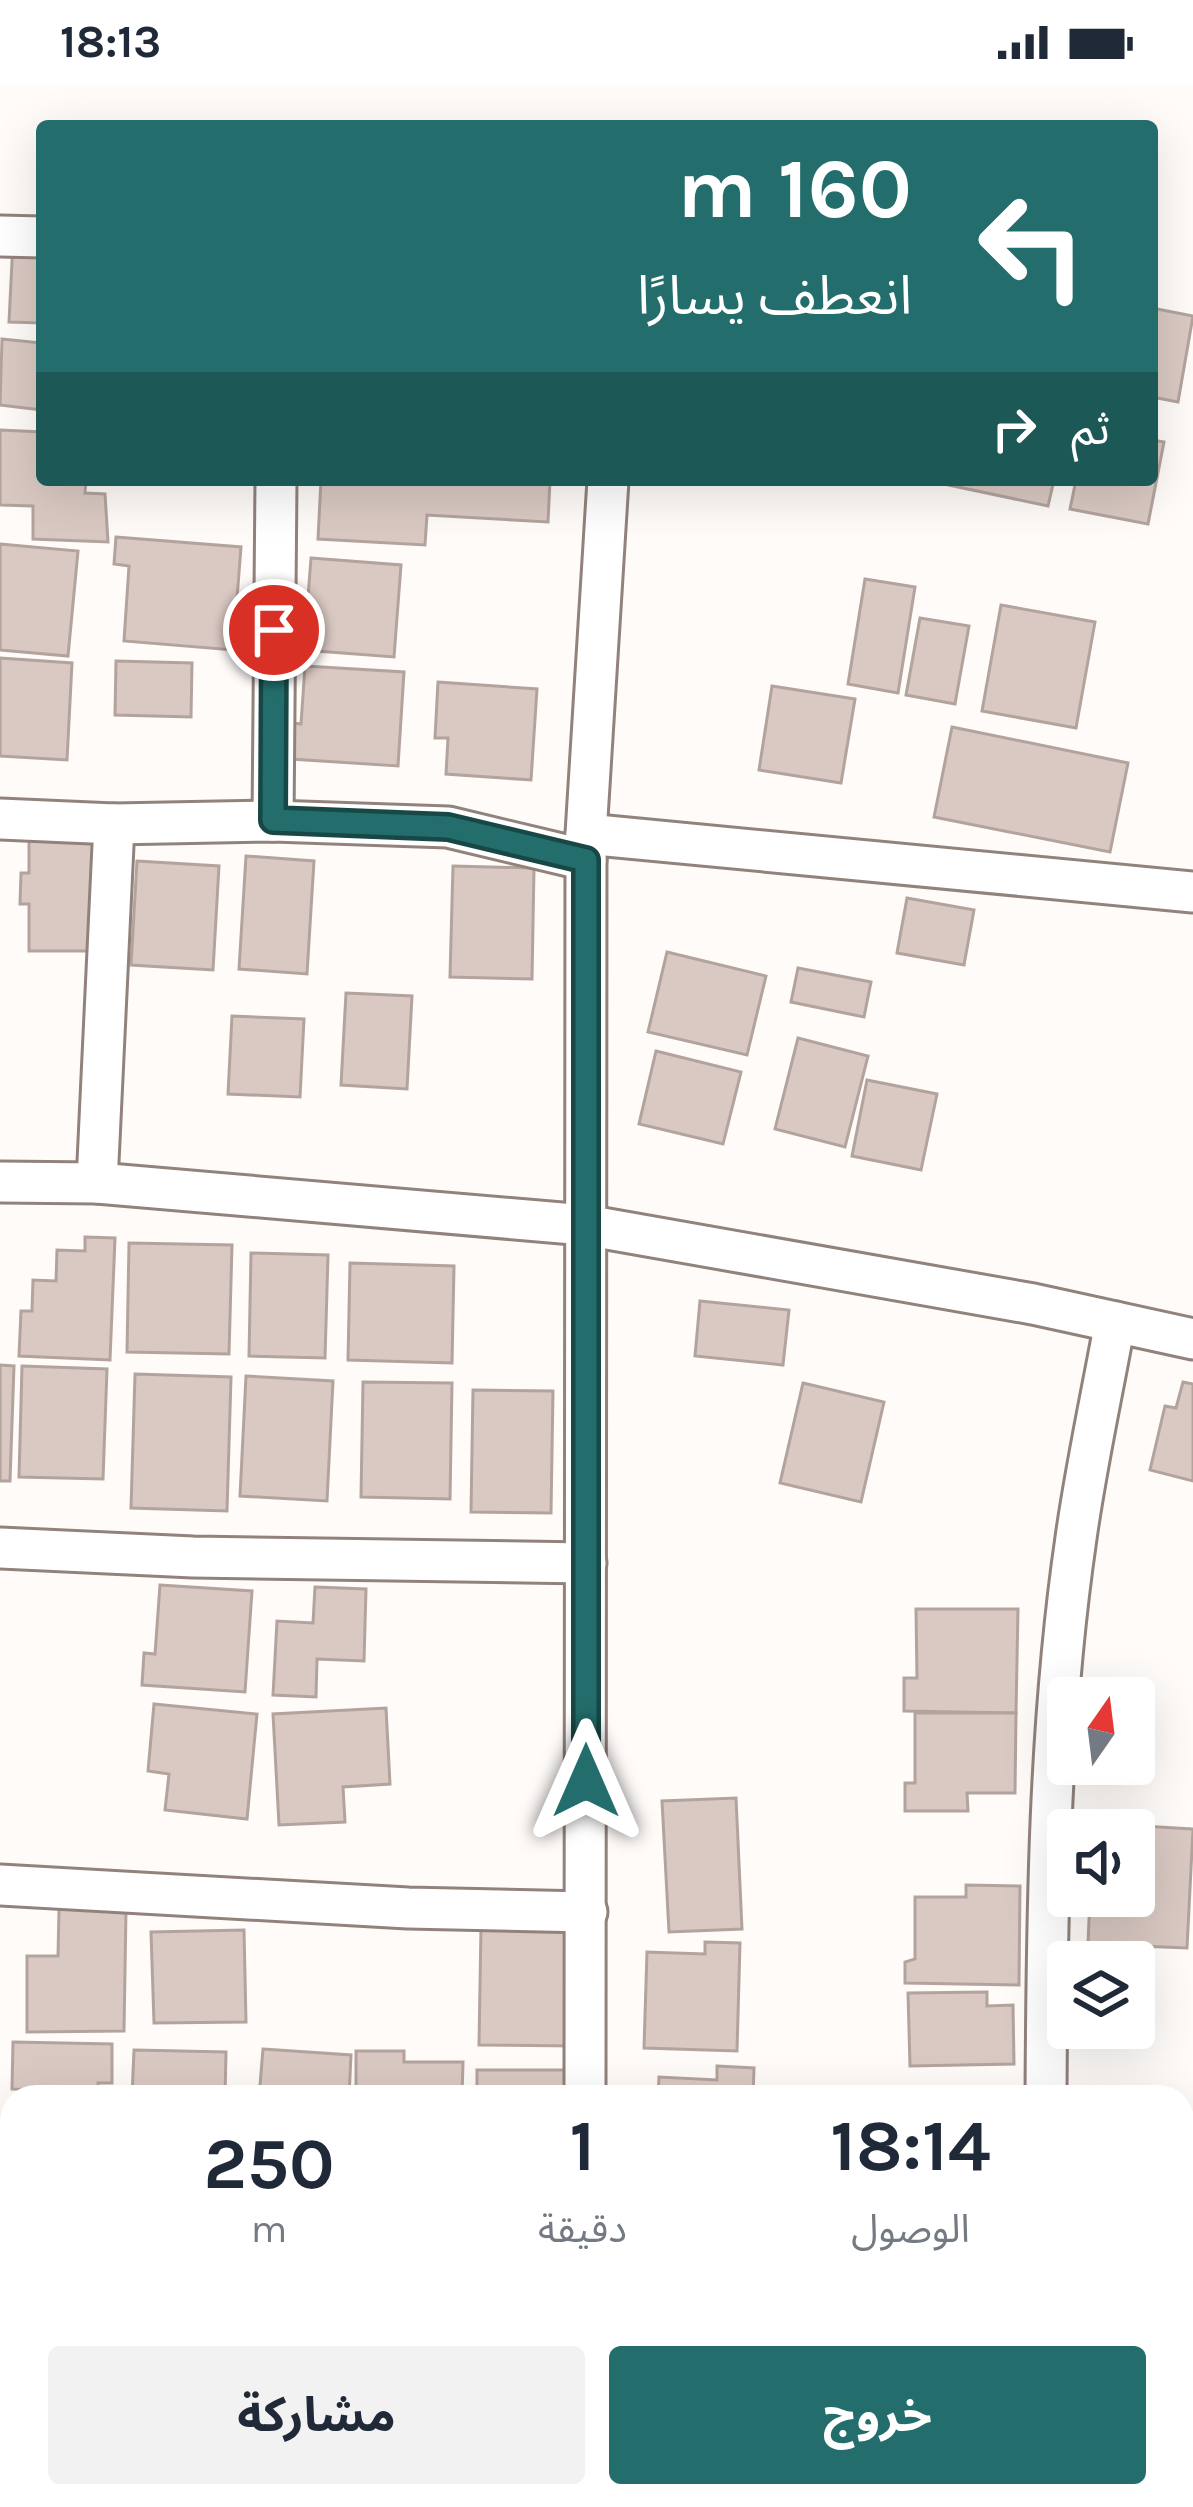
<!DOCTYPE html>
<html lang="ar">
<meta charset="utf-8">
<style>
body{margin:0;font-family:Karla,"Noto Sans Arabic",sans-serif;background:#f2f2f3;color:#1f2937;direction:rtl;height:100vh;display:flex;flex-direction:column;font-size:45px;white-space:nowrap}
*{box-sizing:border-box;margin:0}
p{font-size:39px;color:#747a83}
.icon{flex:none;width:66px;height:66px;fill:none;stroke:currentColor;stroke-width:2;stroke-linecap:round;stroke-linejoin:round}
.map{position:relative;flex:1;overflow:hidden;direction:ltr}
.drawer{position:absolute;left:0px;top:2001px;width:1194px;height:423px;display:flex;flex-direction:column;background:#fff;border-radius:36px 36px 0 0;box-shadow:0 12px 48px #0002;direction:rtl}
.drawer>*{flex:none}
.top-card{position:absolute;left:36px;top:36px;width:1122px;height:366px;border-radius:12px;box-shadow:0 12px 48px #0002;direction:rtl;background:#236e6c;color:#fff;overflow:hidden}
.needle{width:78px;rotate:14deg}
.controls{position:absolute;left:1047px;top:1593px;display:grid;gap:24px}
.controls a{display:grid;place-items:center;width:108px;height:108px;border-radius:12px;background:#fff;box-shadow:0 12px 48px #0002;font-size:60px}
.pin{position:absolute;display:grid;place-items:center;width:102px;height:102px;color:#fff;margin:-51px;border:6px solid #fff;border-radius:50%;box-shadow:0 3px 12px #0007}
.me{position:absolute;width:132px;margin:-66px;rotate:0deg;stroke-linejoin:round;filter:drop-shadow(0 0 9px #0008)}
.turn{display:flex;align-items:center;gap:42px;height:252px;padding:0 48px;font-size:54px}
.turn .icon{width:156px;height:156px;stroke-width:2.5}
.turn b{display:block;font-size:84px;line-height:102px}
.then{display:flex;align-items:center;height:114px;padding:0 48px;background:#0003;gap:24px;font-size:45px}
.eta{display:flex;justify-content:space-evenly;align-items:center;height:204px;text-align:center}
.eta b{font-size:72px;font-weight:700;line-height:84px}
.primary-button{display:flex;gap:24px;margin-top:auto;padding:24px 48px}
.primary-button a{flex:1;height:138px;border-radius:12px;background:#236e6c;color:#fff;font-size:48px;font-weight:700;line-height:138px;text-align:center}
.primary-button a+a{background:#f2f2f3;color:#1f2937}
.status{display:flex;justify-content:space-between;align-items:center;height:84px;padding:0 60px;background:#fff;direction:ltr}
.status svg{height:33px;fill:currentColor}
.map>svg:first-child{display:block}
</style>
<div class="status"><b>18:13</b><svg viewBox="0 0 49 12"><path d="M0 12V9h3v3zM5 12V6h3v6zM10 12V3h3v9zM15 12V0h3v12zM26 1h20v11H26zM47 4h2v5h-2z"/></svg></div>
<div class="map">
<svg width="1193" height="2423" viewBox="0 0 1193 2423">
<rect width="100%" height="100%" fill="#fefbf9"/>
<g fill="#dac9c3" stroke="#b3a39d" stroke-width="3">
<polygon points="13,158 42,159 42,239 9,238"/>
<polygon points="1152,224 1193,232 1178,318 1152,313"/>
<polygon points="2,255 42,259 42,326 0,321"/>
<polygon points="0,346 42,348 42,396 86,396 85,409 105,410 108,458 33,455 33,422 0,421"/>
<polygon points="1152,356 1164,358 1148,440 1070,425 1076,396 1152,396"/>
<polygon points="321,396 550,396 548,438 427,431 425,461 318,455"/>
<polygon points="945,396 1054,396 1048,422 944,400"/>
<polygon points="116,453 241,463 233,566 124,557 129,482 114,480"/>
<polygon points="0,460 78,467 68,572 0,566"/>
<polygon points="311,474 401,481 394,573 304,566"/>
<polygon points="865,495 915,503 898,609 848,600"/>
<polygon points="1001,521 1095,538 1076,644 982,627"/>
<polygon points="920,534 969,542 955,620 906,611"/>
<polygon points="0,574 72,579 67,676 0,672"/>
<polygon points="116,577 192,579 191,633 115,631"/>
<polygon points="305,582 404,588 398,682 291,675 293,639 301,640"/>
<polygon points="438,598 537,605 531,696 446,690 448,654 435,654"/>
<polygon points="772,602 855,615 841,699 759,686"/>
<polygon points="952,643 1128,679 1110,768 934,733"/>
<polygon points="29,756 97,756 96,867 29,867 29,820 20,820 21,789 29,789"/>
<polygon points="246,772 314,777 307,890 239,885"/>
<polygon points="137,777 219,782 213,886 131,881"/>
<polygon points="453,782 534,784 532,895 450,893"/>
<polygon points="907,814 974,826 964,881 897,869"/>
<polygon points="667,868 766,892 747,971 648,948"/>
<polygon points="798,884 871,898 864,933 791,918"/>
<polygon points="346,909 412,912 407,1005 341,1001"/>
<polygon points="232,932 304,935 300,1013 228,1010"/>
<polygon points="798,954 868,972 845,1063 775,1045"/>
<polygon points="656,967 741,988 723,1060 639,1040"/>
<polygon points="867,996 937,1010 921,1086 852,1072"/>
<polygon points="85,1153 115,1154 110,1276 19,1272 21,1227 32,1227 33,1196 56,1197 57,1166 85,1167"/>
<polygon points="129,1159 232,1161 229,1270 127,1268"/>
<polygon points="251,1169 328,1171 325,1274 249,1272"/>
<polygon points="350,1179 454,1182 452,1279 348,1276"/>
<polygon points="700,1217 789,1226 783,1281 695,1272"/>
<polygon points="0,1281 14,1282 10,1397 0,1397"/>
<polygon points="22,1282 107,1285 103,1395 19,1393"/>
<polygon points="135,1290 231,1293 227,1427 131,1424"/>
<polygon points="246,1292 333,1297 327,1417 240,1412"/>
<polygon points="363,1298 452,1299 450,1415 361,1413"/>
<polygon points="1183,1298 1193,1300 1193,1397 1150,1386 1165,1322 1176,1324"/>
<polygon points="803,1299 884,1318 861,1418 780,1399"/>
<polygon points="473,1306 553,1307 551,1429 471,1428"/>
<polygon points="160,1501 252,1507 245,1608 142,1601 144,1569 155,1570"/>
<polygon points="315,1503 366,1505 364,1577 317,1575 316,1613 273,1611 277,1537 313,1539"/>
<polygon points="916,1525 1018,1525 1016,1629 904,1627 904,1594 917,1594"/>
<polygon points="154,1620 257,1630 247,1735 165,1726 169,1690 148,1687"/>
<polygon points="386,1624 390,1700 343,1703 345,1738 279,1741 273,1630"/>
<polygon points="915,1629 1016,1629 1015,1709 967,1709 968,1727 905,1727 905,1699 915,1699"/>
<polygon points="736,1714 742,1845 669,1848 662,1717"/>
<polygon points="1142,1742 1193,1745 1187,1864 1088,1860 1090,1812 1134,1812 1134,1761 1141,1761"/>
<polygon points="966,1801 1020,1802 1019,1901 905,1899 905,1878 915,1875 915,1813 966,1813"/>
<polygon points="59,1825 126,1826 124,1947 27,1948 27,1872 58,1872"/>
<polygon points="481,1843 575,1844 573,1962 479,1961"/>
<polygon points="244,1846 246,1938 154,1939 151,1848"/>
<polygon points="705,1858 740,1859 737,1967 644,1964 647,1868 705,1870"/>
<polygon points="987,1908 987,1922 1013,1921 1014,1980 910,1982 908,1909"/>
<polygon points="13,1958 112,1960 112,1999 98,1999 98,2013 47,2013 47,2006 12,2005"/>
<polygon points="263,1965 351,1971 349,2013 259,2013"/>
<polygon points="134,1966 226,1968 225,2013 132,2013"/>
<polygon points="356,1967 404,1967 404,1978 463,1978 462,2013 368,2013 368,2004 356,2004"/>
<polygon points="717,1982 754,1984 753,2013 658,2013 659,1993 717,1996"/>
<rect x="477" y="1986" width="93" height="27"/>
<polygon points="1182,2113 1190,2114 1184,2232 1182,2232"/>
<polygon points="234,2412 250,2423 151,2423 139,2413"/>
<polygon points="795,2412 896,2412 897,2423 795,2423"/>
<rect x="908" y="2412" width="101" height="11"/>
</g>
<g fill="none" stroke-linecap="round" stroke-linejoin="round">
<g stroke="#91827c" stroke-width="45">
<g id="street">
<polyline points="0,152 42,153"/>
<polyline points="0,735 114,740 273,737 448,743 586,776"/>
<polyline points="273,737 276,396"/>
<polyline points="586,750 1193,808"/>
<polyline points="0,1098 97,1099 585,1141 1033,1220 1193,1255"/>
<polyline points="97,1099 114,740"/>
<polyline points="0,1464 193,1473 586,1479"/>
<polyline points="0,1801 408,1824 587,1828"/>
<polyline points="585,2013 586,750 608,396"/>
<path d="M1046,2013C1047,1827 1049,1639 1076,1454C1086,1382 1102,1310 1115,1238"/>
<polyline points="0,2127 12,2128"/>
<polyline points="1044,2423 1044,2412"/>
</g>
</g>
<use href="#street" stroke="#fff" stroke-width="39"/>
</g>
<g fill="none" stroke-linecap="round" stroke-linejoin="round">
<g stroke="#174846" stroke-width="30">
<polyline id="route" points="274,546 273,736 448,743 586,776 586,1697"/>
</g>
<use href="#route" stroke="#236e6c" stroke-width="21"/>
</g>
</svg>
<div class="controls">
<a><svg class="needle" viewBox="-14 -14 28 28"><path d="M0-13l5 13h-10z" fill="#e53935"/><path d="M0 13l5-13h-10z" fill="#747a83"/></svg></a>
<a><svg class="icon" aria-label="sound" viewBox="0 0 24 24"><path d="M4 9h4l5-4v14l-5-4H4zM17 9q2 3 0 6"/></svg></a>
<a><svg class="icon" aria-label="layers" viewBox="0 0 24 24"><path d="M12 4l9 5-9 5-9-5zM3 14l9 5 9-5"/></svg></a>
</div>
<div class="pin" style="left:274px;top:546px;background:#d93025"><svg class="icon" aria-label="arrive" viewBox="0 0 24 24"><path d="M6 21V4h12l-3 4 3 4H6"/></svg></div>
<svg class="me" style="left:586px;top:1697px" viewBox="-20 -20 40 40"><path d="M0-17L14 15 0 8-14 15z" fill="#236e6c" stroke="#fff" stroke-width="4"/></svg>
<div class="top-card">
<div class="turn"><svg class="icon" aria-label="left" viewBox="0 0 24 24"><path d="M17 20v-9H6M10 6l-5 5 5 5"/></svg><div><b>160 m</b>انعطف يسارًا</div></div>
<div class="then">ثم<svg class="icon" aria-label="right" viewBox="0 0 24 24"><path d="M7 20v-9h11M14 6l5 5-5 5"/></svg></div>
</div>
<section class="drawer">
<div class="eta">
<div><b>18:14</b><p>الوصول</p></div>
<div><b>1</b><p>دقيقة</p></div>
<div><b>250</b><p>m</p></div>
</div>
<div class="primary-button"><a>خروج</a><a>مشاركة</a></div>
</section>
</div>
